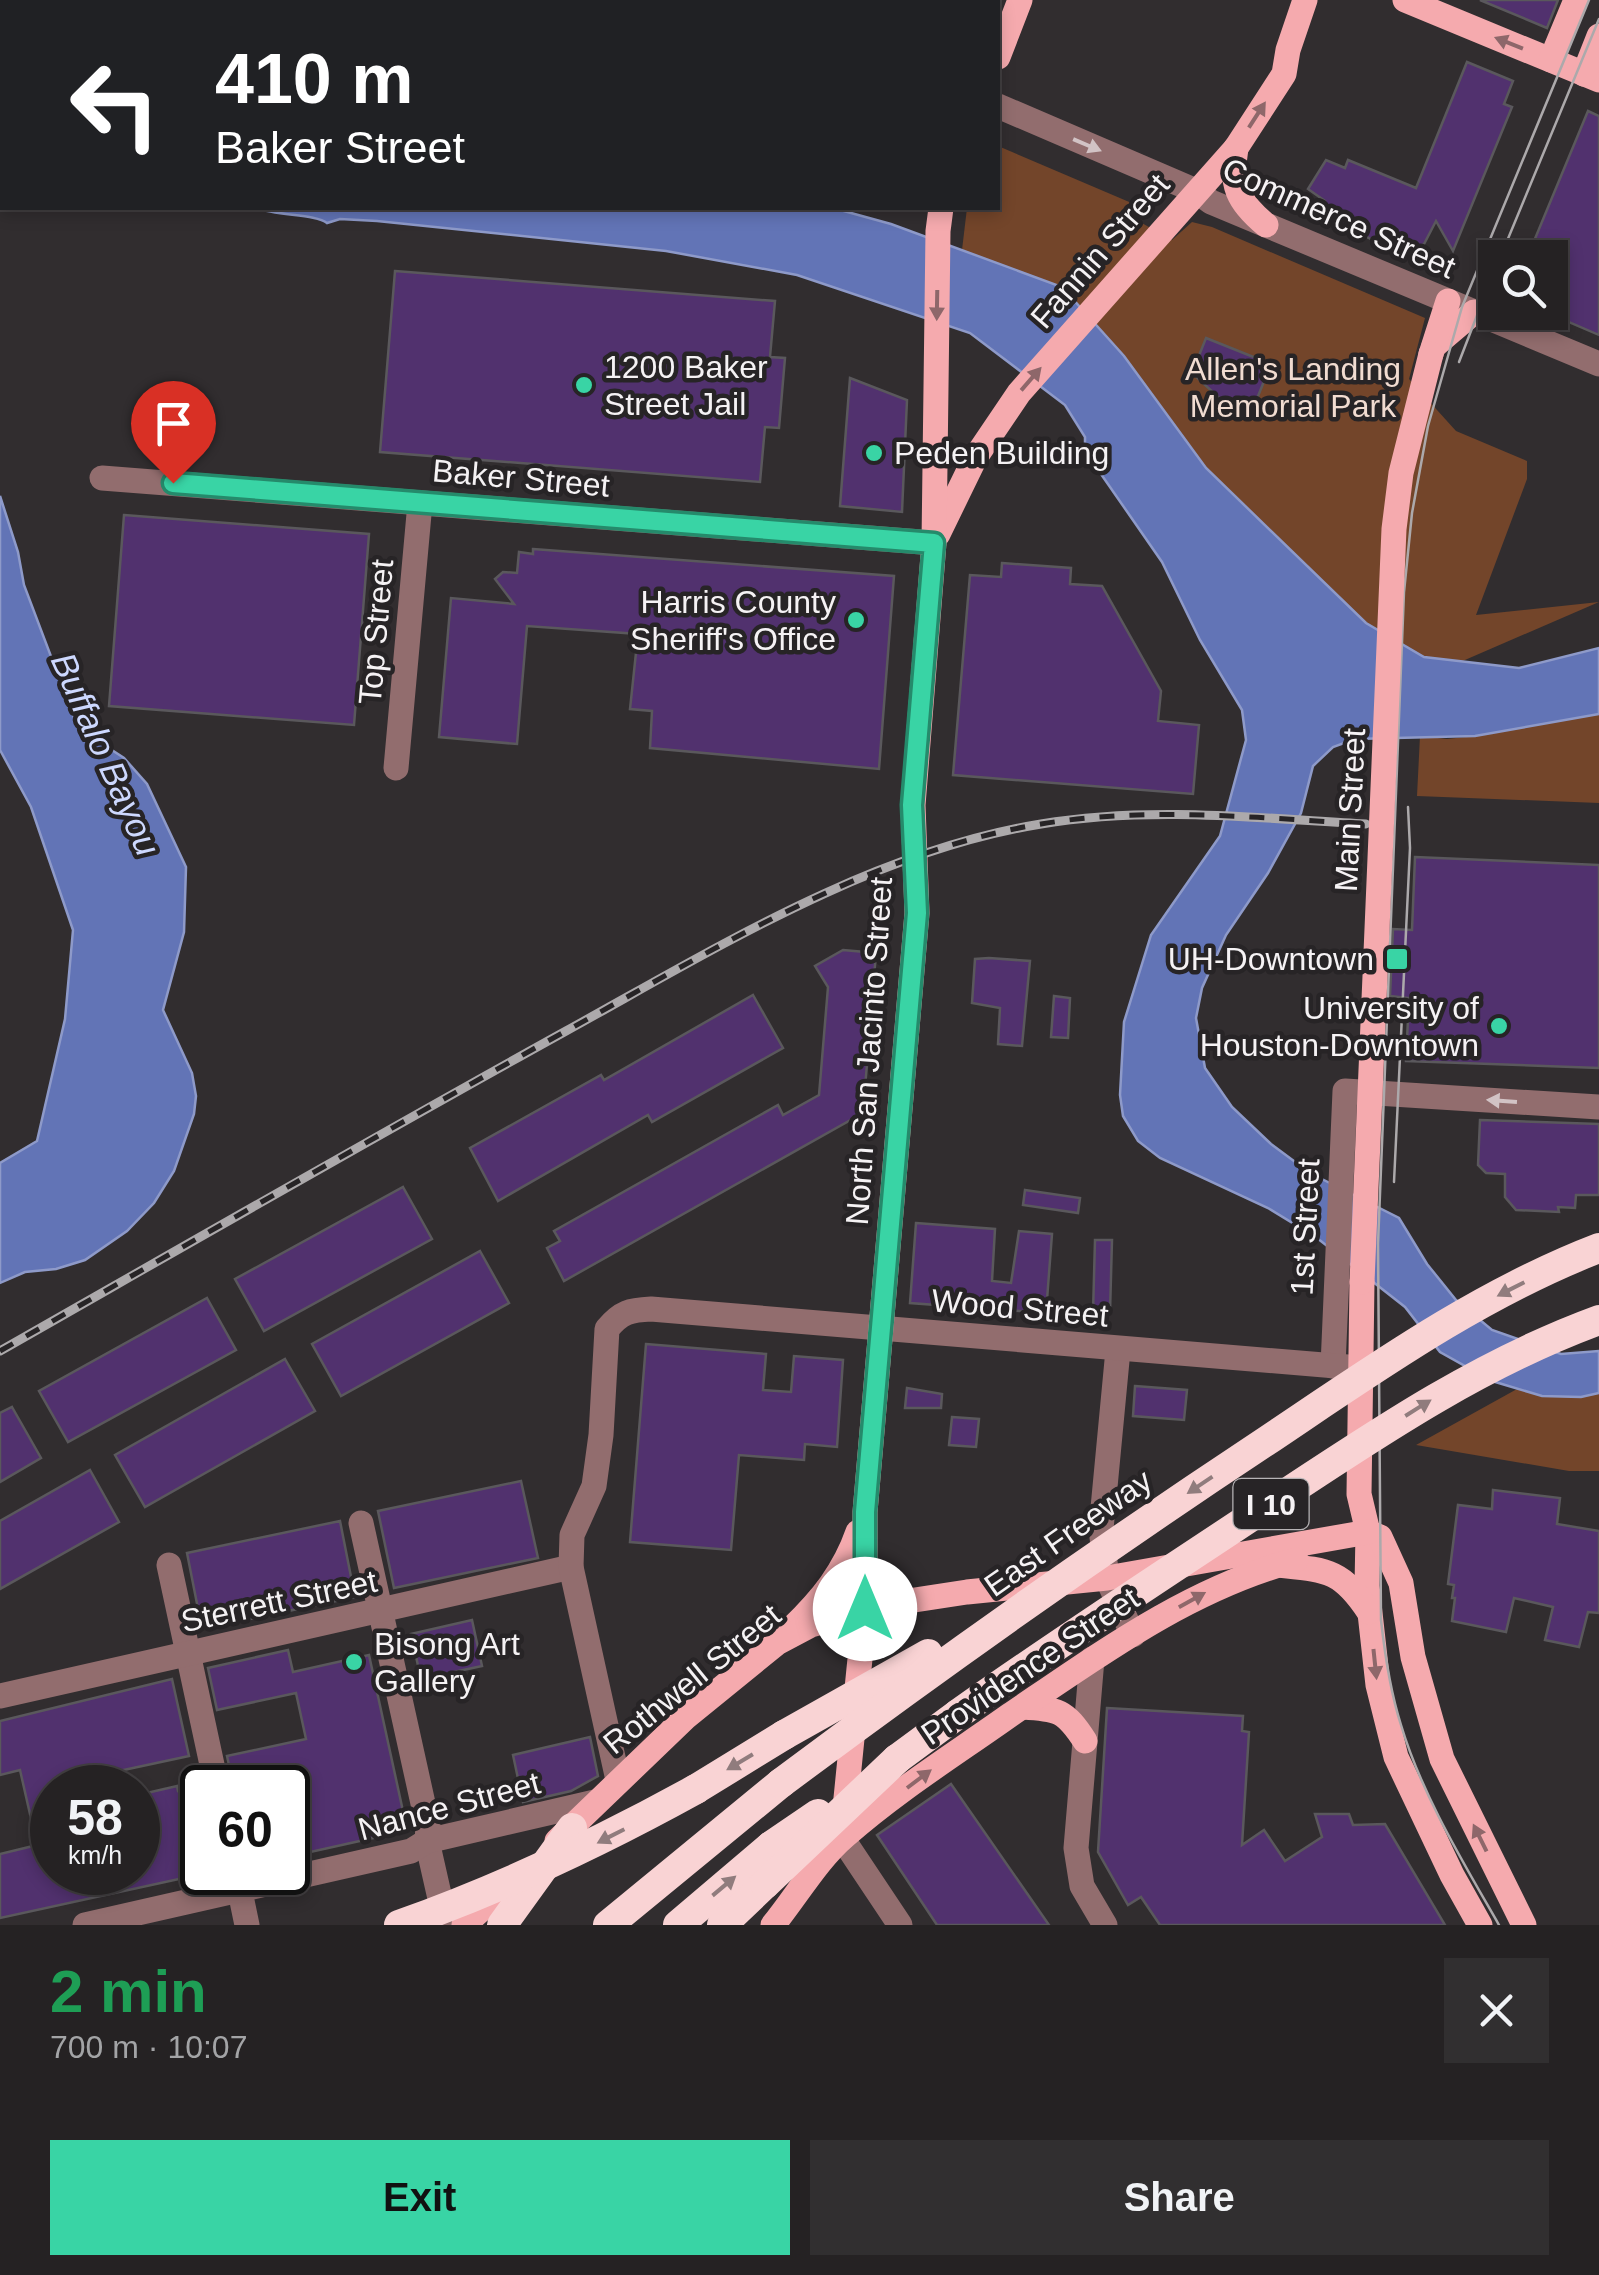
<!DOCTYPE html>
<meta charset="utf-8">
<style>
body{margin:0;font-family:Arial,sans-serif;background:#312f30;color:#f1f3f6;height:100vh;display:flex;flex-direction:column;font-size:38px;white-space:nowrap}
*{box-sizing:border-box;margin:0}
p{font-size:32px;color:#a3a4a6}
.icon{flex:none;width:55px;height:55px;fill:none;stroke:currentColor;stroke-width:2;stroke-linecap:round;stroke-linejoin:round}
.map{position:relative;height:1925px;overflow:hidden}
.panel{display:flex;flex-direction:column;background:#252223;flex:1}
.panel>*{flex:none}
.top-card{position:absolute;left:0px;top:0px;width:1000px;height:210px;box-shadow:0 5px 15px #0003,0 0 0 2px #423f41;background:#202124;color:#fff;overflow:hidden}
.tools{position:absolute;left:1478px;top:240px;display:grid;gap:20px}
.tools a{display:grid;place-items:center;width:90px;height:90px;border-radius:0px;background:#252223;box-shadow:0 5px 15px #0003,0 0 0 2px #423f41;font-size:50px}
.speed{position:absolute;left:30px;top:1765px;display:flex;gap:20px;font-size:50px;font-weight:700;text-align:center}
.speed>*{display:grid;place-content:center;width:130px;height:130px;border-radius:50%;background:#252223;box-shadow:0 5px 15px #0003,0 0 0 2px #423f41;line-height:1}
.speed small{font-size:25px;font-weight:400}
.speed .limit{border:5px solid #111;border-radius:15px;background:#fff;color:#111}
.pin{position:absolute;display:grid;place-items:center;width:85px;height:85px;color:#fff;margin:-102px -42px;border-radius:50% 50% 50% 0;rotate:-45deg;box-shadow:0 0 10px #0007}
.pin .icon{rotate:45deg}
.me{position:absolute;width:110px;margin:-55px;rotate:0deg;stroke-linejoin:round;filter:drop-shadow(0 0 8px #0008)}
.turn{display:flex;align-items:center;gap:35px;height:210px;padding:0 50px;font-size:45px}
.turn .icon{width:130px;height:130px;stroke-width:2.5}
.turn b{display:block;font-size:70px;line-height:85px}
.round{display:grid;place-items:center;flex:none;width:105px;height:105px;border-radius:0px;background:#312f30}
.summary{display:flex;align-items:center;justify-content:space-between;height:170px;padding:0 50px}
h1{font-size:60px;font-weight:600;line-height:75px;color:#1e9e55}
.button{display:flex;gap:20px;margin-top:auto;padding:20px 50px}
.button a{flex:1;height:115px;border-radius:0px;background:#39d4a5;color:#111;font-size:40px;font-weight:600;line-height:115px;text-align:center}
.button a+a{background:#312f30;color:#f1f3f6}
.map>svg:first-child{display:block}
</style>
<div class="map">
<svg width="1599" height="1925" viewBox="0 0 1599 1925">
<rect width="100%" height="100%" fill="#312d2f"/>
<g fill="#73452a">
<polygon points="0,0 421,0 2,2 0,48"/>
<polygon points="998,146 1148,210 1140,222 1172,240 1192,222 1212,227 1425,318 1409,379 1456,431 1527,461 1527,479 1476,615 1599,602 1458,663 1424,657 1366,623 1206,468 1124,356 1062,287 962,250 967,208 998,208"/>
<polygon points="1599,714 1599,803 1417,796 1420,736 1447,739 1475,736"/>
<path d="M1517,1389C1545,1397 1570,1399 1599,1393V1471H1569L1416,1445Z"/>
</g>
<g fill="#6274b6" stroke="#8e9ac9" stroke-width="2.5">
<path d="M257,208H833L891,224L1062,287L1124,356L1206,468L1366,623L1424,657L1519,668L1599,648V714L1475,736L1355,739L1333,747L1313,766L1301,813L1268,873L1226,935L1202,988L1196,1018L1205,1068L1232,1107L1271,1144L1310,1173L1399,1218L1427,1264L1456,1300L1492,1330L1561,1354L1599,1351V1393L1581,1397L1542,1396L1492,1381L1440,1352L1405,1307L1317,1238L1268,1208L1160,1158L1138,1141L1123,1116L1120,1095L1124,1022L1151,935L1220,836L1246,740L1242,710L1200,640L1162,562L1085,451V437L1065,405L970,333L797,275L666,251L377,221L340,219L327,223C316,214 277,216 257,208Z"/>
<polygon points="0,496 18,552 24,585 78,728 124,758 147,784 186,867 184,932 163,1010 192,1073 196,1096 194,1114 174,1171 154,1203 127,1231 85,1260 56,1269 25,1272 0,1283 0,1163 37,1141 65,1019 73,930 31,807 0,750"/>
</g>
<g fill="#51316e" stroke="#5a585c" stroke-width="2.5">
<polygon points="1480,0 1558,0 1547,28"/>
<polygon points="1467,62 1513,81 1504,104 1512,107 1453,251 1436,221 1424,244 1410,251 1377,242 1321,214 1325,201 1308,189 1326,160 1345,168 1348,160 1416,188"/>
<polygon points="1588,111 1599,116 1599,335 1550,314 1550,258 1527,258"/>
<polygon points="395,271 775,301 770,357 785,358 779,428 765,427 760,482 380,452"/>
<polygon points="1206,338 1271,364 1250,416 1229,407 1192,373"/>
<polygon points="850,378 907,400 902,512 840,506"/>
<polygon points="124,515 369,534 354,725 109,706"/>
<polygon points="533,549 894,576 879,769 650,748 652,711 630,709 638,634 527,626 517,744 439,737 451,598 514,604 495,579 503,572 517,573 519,552 533,554"/>
<polygon points="1002,563 1071,568 1070,584 1102,586 1161,691 1158,721 1199,725 1193,794 953,775 970,575 1001,577"/>
<polygon points="1415,857 1599,865 1599,1068 1406,1061 1409,998 1390,996 1393,929 1412,930"/>
<polygon points="843,950 876,953 863,1113 564,1281 547,1248 560,1241 554,1231 778,1105 783,1115 819,1095 828,987 815,966"/>
<polygon points="989,958 1030,961 1022,1046 998,1044 1000,1008 972,1003 975,959"/>
<polygon points="753,995 783,1048 652,1122 648,1115 498,1201 470,1148 601,1075 604,1080"/>
<polygon points="1054,996 1070,998 1068,1038 1051,1037"/>
<polygon points="1480,1120 1599,1124 1599,1195 1576,1195 1575,1208 1558,1207 1559,1212 1516,1210 1505,1197 1505,1174 1486,1173 1478,1165"/>
<polygon points="403,1187 432,1239 264,1331 235,1279"/>
<polygon points="1025,1190 1080,1198 1078,1213 1023,1205"/>
<polygon points="916,1223 995,1229 992,1281 1011,1283 1019,1231 1052,1234 1046,1313 910,1303"/>
<polygon points="1095,1240 1112,1240 1110,1313 1093,1313"/>
<polygon points="480,1251 509,1303 341,1396 312,1344"/>
<polygon points="207,1298 236,1350 68,1442 39,1391"/>
<polygon points="646,1344 766,1354 763,1390 791,1392 794,1356 843,1360 837,1447 805,1444 804,1460 739,1455 731,1550 630,1542"/>
<polygon points="285,1359 315,1411 145,1507 115,1455"/>
<polygon points="1135,1386 1187,1390 1184,1420 1133,1416"/>
<polygon points="907,1388 942,1394 941,1408 905,1408"/>
<polygon points="12,1407 41,1458 0,1482 0,1413"/>
<polygon points="952,1417 979,1419 976,1447 949,1445"/>
<polygon points="90,1470 119,1522 0,1589 0,1521"/>
<polygon points="521,1481 538,1558 394,1588 378,1511"/>
<polygon points="1493,1490 1560,1498 1557,1524 1599,1531 1599,1613 1588,1612 1579,1647 1545,1640 1553,1607 1514,1598 1506,1632 1452,1621 1455,1598 1452,1598 1454,1585 1448,1584 1458,1505 1492,1509"/>
<polygon points="340,1521 355,1597 202,1629 187,1553"/>
<polygon points="472,1620 482,1666 421,1679 411,1634"/>
<polygon points="288,1650 293,1672 369,1655 406,1825 400,1832 288,1857 288,1788 234,1788 227,1756 306,1739 296,1693 217,1710 208,1668"/>
<polygon points="172,1679 189,1756 105,1774 107,1788 52,1788 52,1872 138,1872 138,1795 177,1786 178,1791 191,1788 202,1840 202,1874 0,1918 0,1854 37,1845 20,1770 0,1775 0,1721"/>
<polygon points="1107,1708 1243,1716 1242,1731 1249,1732 1242,1845 1264,1830 1285,1861 1322,1837 1315,1814 1349,1814 1353,1825 1385,1824 1445,1925 1160,1925 1141,1897 1128,1905 1098,1852"/>
<polygon points="590,1737 598,1776 571,1791 523,1802 513,1755"/>
<polygon points="951,1784 1049,1925 937,1925 877,1835"/>
</g>
<g fill="none" stroke-linecap="round" stroke-linejoin="round">
<g stroke="#926d6e" stroke-width="25">
<polyline points="734,0 740,2"/>
<polyline points="998,106 1196,191 1211,202 1599,364"/>
<polyline points="102,478 934,543"/>
<polyline points="396,768 420,503"/>
<polyline points="1118,1350 1101,1529 1107,1578 1133,1635"/>
<polyline points="1333,1366 1345,1091 1599,1107"/>
<polyline points="361,1523 428,1826 427,1841 446,1925"/>
<polyline points="169,1565 217,1788"/>
<polyline points="1092,1659 1076,1848 1082,1886 1105,1925"/>
<polyline points="0,1696 571,1567"/>
<path d="M618,1780L571,1567L572,1535L594,1486L601,1435L607,1329C621,1312 630,1310 651,1309L1360,1368"/>
<polyline points="842,1838 900,1925"/>
<polyline points="236,1872 247,1925"/>
<polyline points="85,1925 411,1851 427,1841 595,1802"/>
</g>
<g stroke="#f5aaae" stroke-width="25">
<polyline points="1405,0 1599,80"/>
<polyline points="998,57 1020,0"/>
<polyline points="1551,60 1576,0"/>
<polyline points="1584,74 1599,36"/>
<path d="M1236,148C1230,185 1238,202 1266,225"/>
<polyline points="1434,346 1474,312"/>
<polyline points="1431,354 1448,301"/>
<polyline points="938,534 975,458 1019,393 1236,148 1284,74 1288,50 1305,0"/>
<polyline points="1362,1282 1359,1494 1368,1532 1367,1586 1378,1685 1396,1757 1452,1875 1480,1925"/>
<polyline points="1368,1532 1380,1537 1401,1583 1413,1657 1442,1759 1524,1925"/>
<path d="M1277,1565C1326,1570 1341,1569 1369,1612"/>
<path d="M791,1629C822,1599 844,1572 858,1532"/>
<path d="M1023,1707C1058,1709 1065,1710 1085,1741"/>
<polyline points="842,1838 865,1609 865,1512 917,913 913,805 934,543 938,231 941,208"/>
<polyline points="557,1841 686,1717 777,1643 811,1625 895,1603 967,1592 1107,1578 1368,1532"/>
<polyline points="464,1925 505,1888"/>
<path d="M773,1925C796,1897 817,1860 845,1836C896,1791 955,1754 1010,1715C1100,1654 1190,1588 1296,1560"/>
</g>
<g stroke="#f9d3d4" stroke-width="30">
<polyline points="897,1759 958,1714"/>
<polyline points="696,1789 784,1735"/>
<polyline points="502,1925 572,1828"/>
<polyline points="608,1925 781,1783"/>
<polyline points="678,1925 771,1846"/>
<polyline points="722,1925 765,1884"/>
</g>
<g stroke="#aca9ab" stroke-width="2.5">
<polyline points="1500,258 1599,19"/>
<polyline points="1459,362 1495,269"/>
<polyline points="1394,1182 1410,848 1408,807"/>
<path d="M1499,1925C1463,1862 1422,1795 1401,1725C1390,1691 1385,1656 1381,1620L1378,1244L1404,592L1412,513L1428,426L1462,307L1589,0"/>
</g>
<g stroke="#aca9ab" stroke-width="9">
<path id="rail" d="M0,1351C188,1244 376,1136 566,1031C715,949 870,852 1041,824C1148,806 1258,818 1366,824"/>
</g>
<use href="#rail" stroke="#272426" stroke-width="5" stroke-dasharray="15" stroke-linecap="butt"/>
<polyline stroke="#f5aaae" stroke-width="25" points="1362,1282 1394,529 1401,473 1431,354"/>
<g stroke="#f9d3d4" stroke-width="30">
<path d="M958,1714C1058,1643 1160,1577 1261,1510C1370,1438 1476,1365 1599,1320"/>
<polyline points="784,1735 928,1654"/>
<path d="M781,1783C939,1665 1100,1551 1265,1442C1371,1371 1479,1294 1599,1248"/>
<polyline points="771,1846 818,1814"/>
<polyline points="765,1884 897,1759"/>
<path d="M399,1925C503,1888 600,1842 696,1789"/>
</g>
</g>
<defs><path id="oneway-solid" d="M-6-.8H1V-3.2L6.5 0L1 3.2V.8H-6Z" transform="scale(2.5)"/></defs>
<g fill="#8e676a">
<use href="#oneway-solid" transform="translate(1509 43) rotate(-158)"/>
<use href="#oneway-solid" transform="translate(1257 115) rotate(-57)"/>
<use href="#oneway-solid" transform="translate(937 305) rotate(91)"/>
<use href="#oneway-solid" transform="translate(1031 379) rotate(-49)"/>
<use href="#oneway-solid" transform="translate(1192 1600) rotate(-29)"/>
<use href="#oneway-solid" transform="translate(1375 1664) rotate(84)"/>
<use href="#oneway-solid" transform="translate(919 1779) rotate(-37)"/>
<use href="#oneway-solid" transform="translate(1480 1838) rotate(-116)"/>
</g>
<g fill="#d2c3c5">
<use href="#oneway-solid" transform="translate(1087 145) rotate(23)"/>
<use href="#oneway-solid" transform="translate(1502 1101) rotate(-176)"/>
</g>
<g fill="#907c7d">
<use href="#oneway-solid" transform="translate(1511 1289) rotate(153)"/>
<use href="#oneway-solid" transform="translate(1418 1408) rotate(-32)"/>
<use href="#oneway-solid" transform="translate(1200 1485) rotate(146)"/>
<use href="#oneway-solid" transform="translate(740 1762) rotate(149)"/>
<use href="#oneway-solid" transform="translate(611 1836) rotate(153)"/>
<use href="#oneway-solid" transform="translate(724 1886) rotate(-40)"/>
</g>
<g fill="none" stroke-linecap="round" stroke-linejoin="round">
<g stroke="#258a6b" stroke-width="25">
<polyline id="route" points="173,483 934,543 912,805 917,913 865,1512 865,1609"/>
</g>
<use href="#route" stroke="#39d4a5" stroke-width="18"/>
</g>
<g fill="#39d4a5" stroke="#272426" stroke-width="4">
<circle cx="584" cy="385" r="10"/>
<circle cx="874" cy="453" r="10"/>
<circle cx="856" cy="620" r="10"/>
<rect x="1385" y="947" width="24" height="24" rx="5"/>
<circle cx="1499" cy="1026" r="10"/>
<circle cx="354" cy="1662" r="10"/>
</g>
<g text-anchor="middle" dominant-baseline="central" stroke-width="9" stroke-linejoin="round" paint-order="stroke">
<rect fill="#272426" stroke="#b7b4b6" stroke-width="2.5" x="1233.5" y="1479" width="75" height="50" rx="8"/>
<g font-size="30" font-weight="bold" fill="#f5f2f4">
<text x="1271" y="1504">I 10</text>
</g>
<g font-size="32" fill="#f5f2f4" stroke="#272426">
<text transform="translate(1339 218) rotate(24)">Commerce Street</text>
<text transform="translate(1100 251) rotate(-49)">Fannin Street</text>
<text transform="translate(521 478) rotate(5)">Baker Street</text>
<text transform="translate(376 632) rotate(-85)">Top Street</text>
<text transform="translate(1350 810) rotate(-87)">Main Street</text>
<text transform="translate(869 1051) rotate(-86)">North San Jacinto Street</text>
<text transform="translate(1305 1227) rotate(-87)">1st Street</text>
<text transform="translate(1020 1308) rotate(5)">Wood Street</text>
<text transform="translate(1068 1533) rotate(-35)">East Freeway</text>
<text transform="translate(279 1601) rotate(-12)">Sterrett Street</text>
<text transform="translate(1030 1666) rotate(-34)">Providence Street</text>
<text transform="translate(692 1679) rotate(-39)">Rothwell Street</text>
<text transform="translate(449 1806) rotate(-15)">Nance Street</text>
</g>
<g font-size="32" fill="#f5f2f4" stroke="#272426" text-anchor="start">
<text x="604" y="367">1200 Baker<tspan x="604" dy="37">Street Jail</tspan></text>
<text x="894" y="453">Peden Building</text>
<text x="836" y="602" text-anchor="end">Harris County<tspan x="836" dy="37">Sheriff's Office</tspan></text>
<text x="1374" y="959" text-anchor="end">UH-Downtown</text>
<text x="1479" y="1008" text-anchor="end">University of<tspan x="1479" dy="37">Houston-Downtown</tspan></text>
<text x="374" y="1644">Bisong Art<tspan x="374" dy="37">Gallery</tspan></text>
</g>
<g font-size="32" fill="#f1dcd1" stroke="#272426">
<text x="1293" y="369">Allen's Landing<tspan x="1293" dy="37">Memorial Park</tspan></text>
</g>
<g font-size="35" font-style="italic" fill="#cdd8fe" stroke="#272426">
<text transform="translate(106 754) rotate(66)">Buffalo Bayou</text>
</g>
</g>
</svg>
<div class="tools">
<a><svg class="icon" aria-label="search" viewBox="0 0 24 24"><circle cx="10" cy="10" r="6"/><path d="M15 15l6 6"/></svg></a>
</div>
<div class="speed"><div>58<small>km/h</small></div><div class="limit">60</div></div>
<div class="pin" style="left:173px;top:483px;background:#d93025"><svg class="icon" aria-label="arrive" viewBox="0 0 24 24"><path d="M6 21V4h12l-3 4 3 4H6"/></svg></div>
<svg class="me" style="left:865px;top:1609px" viewBox="-20 -20 40 40"><circle r="19" fill="#fff"/><path d="M0-13L10 11 0 6-10 11z" fill="#39d4a5"/></svg>
<div class="top-card">
<div class="turn"><svg class="icon" aria-label="left" viewBox="0 0 24 24"><path d="M17 20v-9H6M10 6l-5 5 5 5"/></svg><div><b>410 m</b>Baker Street</div></div>
</div>
</div>
<section class="panel">
<div class="summary"><div><h1>2 min</h1><p>700 m · 10:07</p></div><a class="round"><svg class="icon" aria-label="close" viewBox="0 0 24 24"><path d="M6 6l12 12M18 6L6 18"/></svg></a></div>
<div class="button"><a>Exit</a><a>Share</a></div>
</section>
